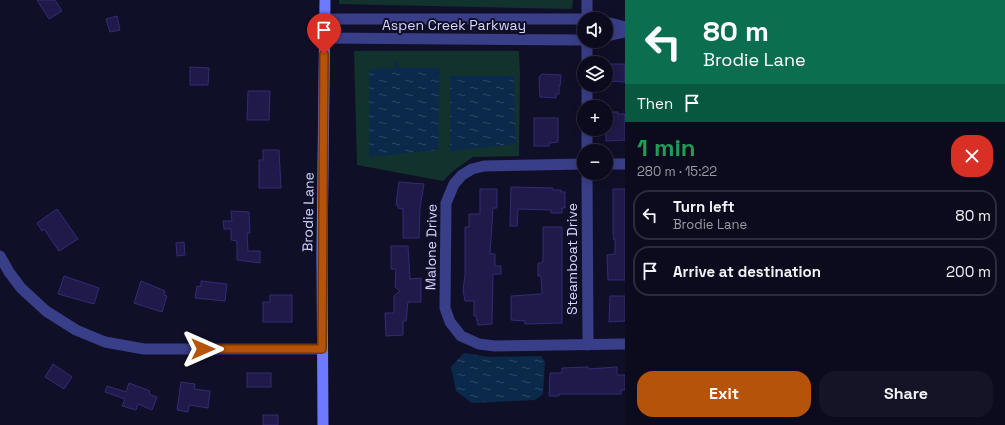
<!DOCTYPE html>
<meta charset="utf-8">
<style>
body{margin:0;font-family:"Space Grotesk",sans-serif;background:#151427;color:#f1f3f6;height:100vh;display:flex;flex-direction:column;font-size:15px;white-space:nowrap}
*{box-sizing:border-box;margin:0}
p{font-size:13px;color:#9a9ba4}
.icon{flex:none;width:22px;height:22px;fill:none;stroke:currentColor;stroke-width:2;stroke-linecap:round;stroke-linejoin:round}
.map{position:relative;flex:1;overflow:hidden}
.sheet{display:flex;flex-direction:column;background:#0c0b1e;width:380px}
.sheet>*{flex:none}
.banner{background:#0b6e4f;color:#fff;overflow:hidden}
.buttons{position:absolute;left:577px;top:12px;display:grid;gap:8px}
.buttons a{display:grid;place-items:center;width:36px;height:36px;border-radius:50%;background:#0c0b1e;box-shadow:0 2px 10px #0003,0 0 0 1px #2c2b3c;font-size:20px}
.pin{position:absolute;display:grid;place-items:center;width:34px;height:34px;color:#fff;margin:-41px -17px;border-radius:50% 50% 50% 0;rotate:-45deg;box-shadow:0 0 4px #0007}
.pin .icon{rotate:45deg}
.me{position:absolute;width:44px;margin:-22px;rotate:90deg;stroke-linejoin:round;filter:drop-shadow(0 0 3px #0008)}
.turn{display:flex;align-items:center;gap:14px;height:84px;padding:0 12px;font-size:18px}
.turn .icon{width:52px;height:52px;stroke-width:2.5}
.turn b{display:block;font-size:28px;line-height:34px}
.then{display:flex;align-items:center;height:38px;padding:0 12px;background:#0003;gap:8px;font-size:15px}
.round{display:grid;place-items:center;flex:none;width:42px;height:42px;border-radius:16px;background:#151427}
.summary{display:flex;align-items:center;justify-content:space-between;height:68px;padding:0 12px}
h1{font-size:24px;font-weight:800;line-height:30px;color:#1e9e55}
.button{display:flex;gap:8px;margin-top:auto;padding:8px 12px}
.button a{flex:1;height:46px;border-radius:16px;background:#b45309;color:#fff;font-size:16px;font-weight:800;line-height:46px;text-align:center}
.button a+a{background:#151427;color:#f1f3f6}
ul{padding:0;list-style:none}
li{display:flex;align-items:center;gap:12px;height:50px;margin:0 8px 6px;padding:0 4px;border:2px solid #2c2b3c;border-radius:16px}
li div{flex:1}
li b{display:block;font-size:15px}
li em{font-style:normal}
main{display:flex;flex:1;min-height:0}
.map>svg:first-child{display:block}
</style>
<main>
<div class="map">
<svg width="625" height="425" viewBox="0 0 625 425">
<defs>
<pattern id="water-ripples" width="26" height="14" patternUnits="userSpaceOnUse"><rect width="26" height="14" fill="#0b294b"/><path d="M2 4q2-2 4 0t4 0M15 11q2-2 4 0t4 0" fill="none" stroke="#2e4766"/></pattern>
</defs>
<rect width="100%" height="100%" fill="#100f28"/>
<g fill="#12322d">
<polygon points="339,0 573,0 572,9 339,4"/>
<polygon points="354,51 519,51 520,73 519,156 473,157 453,171 443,181 357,165"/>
</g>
<g fill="url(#water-ripples)">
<polygon points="397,68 440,68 438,150 369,157 369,69"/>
<polygon points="450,76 514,76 516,144 450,151"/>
<polygon points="464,353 489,357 541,356 545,362 543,394 535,400 472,403 456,391 451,367"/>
</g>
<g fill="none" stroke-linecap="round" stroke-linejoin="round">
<polyline stroke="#0b294b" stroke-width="3" points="396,62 398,71"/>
</g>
<g fill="#1f1a49" stroke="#322c76">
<polygon points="37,0 55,0 62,11 49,19"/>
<polygon points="117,16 120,30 110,32 106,19"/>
<polygon points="606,64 625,64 625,82 606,81"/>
<polygon points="190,67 209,68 208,85 190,85"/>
<polygon points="542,74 561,75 560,86 559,85 559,94 556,94 556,98 540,97 539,77"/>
<polygon points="248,91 270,91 269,120 247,120"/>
<polygon points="606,112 618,112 618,114 625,114 625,140 606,141"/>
<polygon points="534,118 558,118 558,142 549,143 549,146 534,146"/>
<polygon points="263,150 279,150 281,188 259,188 259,160 263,160"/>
<polygon points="399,182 424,184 420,207 419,238 403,238 403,209 398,208 398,205 396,205"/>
<polygon points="511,187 553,188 553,190 561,190 561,192 565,192 565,208 562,208 562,213 551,213 551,210 518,209 517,226 510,226"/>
<polygon points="480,189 497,189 497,208 493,208 490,254 495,254 495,266 501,266 501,274 493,274 492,324 478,325 476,316 474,316 474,301 465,301 463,290 465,275 465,227 469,227 469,214 480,214"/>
<polygon points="613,189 625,189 625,280 608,280 607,255 615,254 615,239 614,240 613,233"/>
<polygon points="57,209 78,239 59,251 44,229 42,231 37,223"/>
<polygon points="231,211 249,212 250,233 247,233 248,251 260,251 260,263 237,260 237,241 231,240 231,229 224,229 223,221 232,221"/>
<polygon points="543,227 562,227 562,323 525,324 525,321 511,320 511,296 542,294 541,276 538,276 538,263 542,263 543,260"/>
<polygon points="184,242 185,255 177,256 176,243"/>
<polygon points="391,246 408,246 410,279 421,278 421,302 408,302 406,321 403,321 403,335 386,336 385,313 394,313 394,296 400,291 395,287 396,269 391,269"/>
<polygon points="64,276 99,288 94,304 58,294"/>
<polygon points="141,281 165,291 164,295 167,296 162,312 134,303"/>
<polygon points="201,281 227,284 225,301 195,298 197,286 201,287"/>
<polygon points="270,295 292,295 292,322 263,322 263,302 270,302"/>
<polygon points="610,296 625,296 625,321 609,322"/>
<polygon points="53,364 72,377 64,389 45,377"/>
<polygon points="588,367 588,369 617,367 617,375 625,375 625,390 621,390 621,394 559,394 559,396 549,396 550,373 562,373 562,368"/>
<rect x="247" y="373" width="24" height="14"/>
<polygon points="181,382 195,384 194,389 210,391 208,408 189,405 188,412 177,410"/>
<polygon points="129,383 150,391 149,394 157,397 152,410 138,404 136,410 122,406 125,399 105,392 107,386 126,392"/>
<rect x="263" y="415" width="15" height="10"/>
</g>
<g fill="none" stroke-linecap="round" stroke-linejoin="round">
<g stroke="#393e88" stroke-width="11">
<polyline points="587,0 587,19"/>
<polyline points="325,19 591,19"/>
<polyline points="606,22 625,27"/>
<polyline points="606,36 625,32"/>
<polyline points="325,38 584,40"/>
<polyline points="587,63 587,41"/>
<polyline points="587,107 587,85"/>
<polyline points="587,151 587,129"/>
<polyline points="584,164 484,166 472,169 462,175 454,184 446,203 445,308 450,322 461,336 479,344 495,346 625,344"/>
<polyline points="606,164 625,164"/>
<polyline points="587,173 588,345"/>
<polyline points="0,256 9,272 21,288 46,311 76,330 105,342 144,349 322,349"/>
</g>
<polyline stroke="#6d79ff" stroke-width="11" points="323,425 322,253 325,0"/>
</g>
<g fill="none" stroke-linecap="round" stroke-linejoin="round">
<g stroke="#753606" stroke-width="10">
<polyline id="route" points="203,349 322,349 324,54"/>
</g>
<use href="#route" stroke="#b45309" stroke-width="7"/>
</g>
<g text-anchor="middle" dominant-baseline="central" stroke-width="4" stroke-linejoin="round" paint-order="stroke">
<g font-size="14" fill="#d6d6ff" stroke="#100f28">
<text x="454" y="25">Aspen Creek Parkway</text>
<text transform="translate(308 212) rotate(-89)">Brodie Lane</text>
<text transform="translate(431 247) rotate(-89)">Malone Drive</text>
<text transform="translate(572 259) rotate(-90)">Steamboat Drive</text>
</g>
</g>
</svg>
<div class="buttons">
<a><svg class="icon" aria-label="sound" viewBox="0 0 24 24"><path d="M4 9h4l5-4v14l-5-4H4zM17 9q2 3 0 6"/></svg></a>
<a><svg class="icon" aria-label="layers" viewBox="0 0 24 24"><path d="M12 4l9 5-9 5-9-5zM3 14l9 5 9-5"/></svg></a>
<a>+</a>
<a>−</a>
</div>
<div class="pin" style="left:324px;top:54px;background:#d93025"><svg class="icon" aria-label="arrive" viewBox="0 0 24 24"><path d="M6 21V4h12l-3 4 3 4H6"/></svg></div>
<svg class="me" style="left:203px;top:349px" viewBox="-20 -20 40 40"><path d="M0-17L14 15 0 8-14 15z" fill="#b45309" stroke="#fff" stroke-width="4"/></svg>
</div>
<section class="sheet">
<div class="banner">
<div class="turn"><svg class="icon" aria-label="left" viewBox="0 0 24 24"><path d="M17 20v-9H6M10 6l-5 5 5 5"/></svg><div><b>80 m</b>Brodie Lane</div></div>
<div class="then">Then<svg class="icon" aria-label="arrive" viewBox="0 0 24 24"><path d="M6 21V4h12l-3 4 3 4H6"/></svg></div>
</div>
<div class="summary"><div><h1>1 min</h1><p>280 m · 15:22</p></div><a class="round" style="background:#d93025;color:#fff"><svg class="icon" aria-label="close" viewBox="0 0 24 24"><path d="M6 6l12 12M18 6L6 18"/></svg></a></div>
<ul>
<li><svg class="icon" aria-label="left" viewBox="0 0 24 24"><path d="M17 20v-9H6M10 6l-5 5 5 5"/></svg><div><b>Turn left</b><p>Brodie Lane</p></div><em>80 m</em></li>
<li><svg class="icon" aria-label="arrive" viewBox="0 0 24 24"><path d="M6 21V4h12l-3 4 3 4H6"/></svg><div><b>Arrive at destination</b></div><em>200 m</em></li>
</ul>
<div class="button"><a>Exit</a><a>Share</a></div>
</section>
</main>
